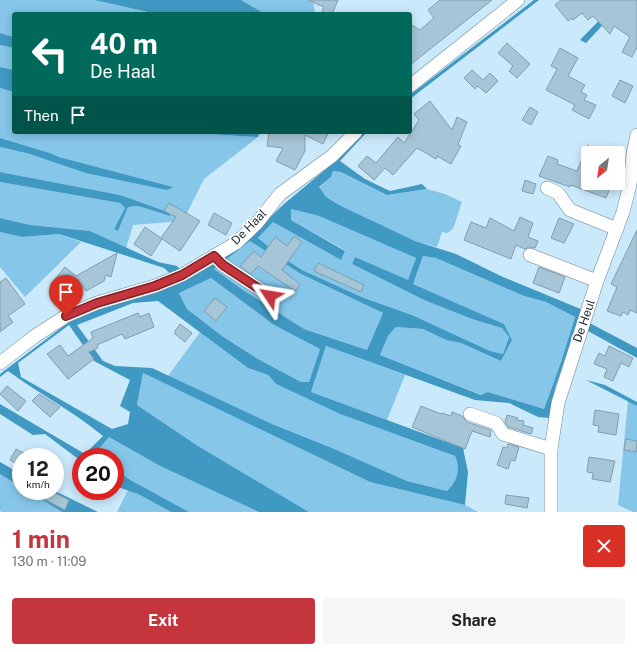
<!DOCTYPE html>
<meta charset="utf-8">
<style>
body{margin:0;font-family:"Public Sans",sans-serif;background:#f6f6f6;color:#202124;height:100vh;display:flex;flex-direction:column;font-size:15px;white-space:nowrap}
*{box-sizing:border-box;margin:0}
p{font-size:13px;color:#757577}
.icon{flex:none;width:22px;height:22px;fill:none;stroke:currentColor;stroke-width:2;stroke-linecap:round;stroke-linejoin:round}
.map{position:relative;height:512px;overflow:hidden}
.drawer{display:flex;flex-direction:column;background:#fff;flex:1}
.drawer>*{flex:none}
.hud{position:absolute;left:12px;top:12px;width:400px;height:122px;border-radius:4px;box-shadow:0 2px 10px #0003;background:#00695c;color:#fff;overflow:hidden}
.needle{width:26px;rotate:210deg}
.controls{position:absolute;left:581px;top:146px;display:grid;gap:8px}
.controls a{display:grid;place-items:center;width:44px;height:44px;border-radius:4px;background:#fff;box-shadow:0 2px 10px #0003;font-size:20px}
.speed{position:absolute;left:12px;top:448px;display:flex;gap:8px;font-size:20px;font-weight:700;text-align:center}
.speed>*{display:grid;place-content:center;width:52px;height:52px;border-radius:50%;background:#fff;box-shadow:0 2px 10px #0003;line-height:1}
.speed small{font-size:10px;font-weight:400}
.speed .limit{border:6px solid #d22;background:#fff;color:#111}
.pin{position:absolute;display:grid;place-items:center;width:34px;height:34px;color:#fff;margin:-41px -17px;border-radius:50% 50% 50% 0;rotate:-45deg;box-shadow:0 0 4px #0007}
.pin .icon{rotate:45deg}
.me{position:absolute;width:44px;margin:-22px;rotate:303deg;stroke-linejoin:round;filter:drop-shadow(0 0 3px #0008)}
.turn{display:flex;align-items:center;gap:14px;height:84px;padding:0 12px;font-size:18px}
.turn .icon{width:52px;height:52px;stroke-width:2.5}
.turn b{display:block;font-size:28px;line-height:34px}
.then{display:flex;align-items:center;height:38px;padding:0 12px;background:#0003;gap:8px;font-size:15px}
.round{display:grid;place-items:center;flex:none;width:42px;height:42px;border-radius:4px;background:#f6f6f6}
.overview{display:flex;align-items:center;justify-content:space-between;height:68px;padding:0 12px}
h1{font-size:24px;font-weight:700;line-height:30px;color:#c5353e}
.button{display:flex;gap:8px;margin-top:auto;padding:8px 12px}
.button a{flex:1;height:46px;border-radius:4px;background:#c5353e;color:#fff;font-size:16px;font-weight:700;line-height:46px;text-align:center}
.button a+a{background:#f6f6f6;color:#202124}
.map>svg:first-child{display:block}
</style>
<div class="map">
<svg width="637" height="512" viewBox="0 0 637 512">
<rect width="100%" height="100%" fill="#cae9fb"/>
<g fill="#85c6e9">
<polygon points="0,0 94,0 157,14 14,14 14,37 0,33"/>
<polygon points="241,0 313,0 315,14 265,14"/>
<polygon points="0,45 14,48 14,70 0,67"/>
<polygon points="0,88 14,92 14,132 176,132 258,137 259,132 261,132 258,137 204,179 183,221 133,225 126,248 90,231 30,225 0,218 0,182 120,203 125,208 114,229 118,231 128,207 138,206 169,216 120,195 0,172 0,147 173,187 59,157 50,153 0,138"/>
<polygon points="333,171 341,172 387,195 427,189 445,194 462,202 453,229 447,233 442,232 437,247 415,241 341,206 326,197 319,188 331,177"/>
<polygon points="291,209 319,216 416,258 408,281 355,257 352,264 424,300 472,319 502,328 509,337 503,354 490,351 412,315 364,298 302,270 279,255 258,238 273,222 341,260 345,250 291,220"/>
<polygon points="0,232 22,237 59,234 81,242 25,297 0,267"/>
<polygon points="250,241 301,274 383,313 367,350 304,329 243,290 214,269"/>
<polygon points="423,256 436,258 524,296 546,302 575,317 561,362 544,409 488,392 482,395 380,355 388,336 396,327 423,329 446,340 461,343 501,361 512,340 504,324 413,284"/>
<polygon points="211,278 274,325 320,349 309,382 301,382 258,359 222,336 187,309 179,293"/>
<path d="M200,332L248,368L268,375L276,384L340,414L455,456C461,469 457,482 447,491L407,481L332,448L272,424L168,376Z"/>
<polygon points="326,346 405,375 387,420 311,392"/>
<polygon points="143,373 370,482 465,505 478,512 309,512 198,446 137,405"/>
<polygon points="628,400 637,406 637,512 633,512 618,505"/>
<polygon points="109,437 160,466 259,512 189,512 127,478 119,469 115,469 115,457 98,457 97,451"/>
<polygon points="0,474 21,487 21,491 28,491 62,512 2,512 0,511"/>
<polygon points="128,490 138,494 171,512 117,512"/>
</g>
<g fill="#4099c3" fill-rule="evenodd">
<polygon points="94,0 241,0 265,14 157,14"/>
<polygon points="534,0 539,0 410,99 410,95"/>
<polygon points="619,0 626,0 586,43 580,40"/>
<polygon points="0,33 14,37 14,48 0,45"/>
<polygon points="0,67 14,70 14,92 0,88"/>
<polygon points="176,132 259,132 258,137"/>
<path d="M363,132H367L340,161L365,179L390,191L422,184L427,189L387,195L341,172L333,171L331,177L319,187L326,197L341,206L392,230L415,241L456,254L503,277L583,310L582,319L637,348V358L577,325L556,385L549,418L538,417L509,403L475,400L326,346L311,392L463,448L468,472L465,505L370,482L143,373L137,405L198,446L309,512H259L160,466L109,437L97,451L98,457H81V461L45,434L33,435L0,414V404L85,454L103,436C73,411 39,394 8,371L0,377V374L69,322L99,309L167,288L177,280L164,268L59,234L22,237L0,232V218L30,225L90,231L158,262L177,266L186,277L243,243L284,204L338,159ZM291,209L319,216L416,258L408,280L355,257L352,264L424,300L472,319L502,328L509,337L503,354L490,351L412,315L364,298L302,270L279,255L258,238L273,222L341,260L345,251L291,220ZM250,241L301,274L383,313L367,350L304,329L243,290L214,269ZM423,256L436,258L524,296L546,302L575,317L561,362L544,409L488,392L481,395L380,355L388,336L396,327L423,329L446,340L461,343L501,361L512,340L504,324L413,284ZM211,278L274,325L320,349L309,382H301L258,359L222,336L187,309L179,293ZM158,301L248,368L268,375L276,384L340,414L455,456C461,469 457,482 447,491L407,481L332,448L272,424L152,368L115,366L103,361L77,325L133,303ZM69,325L94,361L130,380L120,406L130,412L128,424L112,429L21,377L18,363Z"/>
<polygon points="0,138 50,153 59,157 173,187 167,190 86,173 30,154 0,147"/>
<polygon points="0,172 120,195 170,213 170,216 138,206 128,207 118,231 114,229 125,208 120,203 0,182"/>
<polygon points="586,380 605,385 637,402 637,406"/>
<polygon points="0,462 21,474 21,487 0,474"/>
<polygon points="115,469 118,469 127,478 189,512 171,512 138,494 115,486"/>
<polygon points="28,491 55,491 98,512 62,512"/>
</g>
<g fill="#a6c5d6" stroke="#809eae">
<polygon points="308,0 338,0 332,14 321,14 324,7"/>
<polygon points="440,0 492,0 410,65 410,24 420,30 434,18 428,10"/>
<polygon points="561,0 637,0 637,47 632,57 622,52 630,37 614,26 610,34 593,16 588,20 582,13 573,20 572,18 568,21 555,5"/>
<polygon points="507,43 530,64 517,78 509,71 513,66 498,53"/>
<polygon points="560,48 578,58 568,76 585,85 581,92 587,95 584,100 596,105 589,119 572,110 575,105 546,90 557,69 551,66"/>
<polygon points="472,70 483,80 490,73 498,81 486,93 478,86 475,89 464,78"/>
<polygon points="620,80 633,86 625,103 612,96"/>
<polygon points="430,101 452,130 457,117 467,122 459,142 458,145 461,146 451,164 437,156 436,159 417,148 393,175 385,168 374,180 358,166 367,156 376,163 398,137 404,143 419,120 414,114"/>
<polygon points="530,107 538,112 531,125 522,120"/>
<polygon points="269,132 329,132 323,144 305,135 305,151 295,170 276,161 283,148 267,146"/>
<polygon points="588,145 588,183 604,183 611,186 606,198 571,185 570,187 539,176 548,156 558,160 557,164 577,171"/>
<polygon points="525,180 536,184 533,194 522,191"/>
<polygon points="169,203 200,221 180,251 162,239 151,256 134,244 145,227 161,238 176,217 164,211"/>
<polygon points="214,213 232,223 226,235 208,225"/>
<polygon points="520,217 533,223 528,237 538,241 535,248 529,247 525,249 516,245 511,259 464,240 471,222 486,228 490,218 514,231"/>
<polygon points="559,218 574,224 564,243 551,238"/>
<polygon points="637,230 637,313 630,310 628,315 623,312 621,316 607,311 617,287 611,284"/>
<polygon points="294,236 302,242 282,270 300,284 295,291 258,266 251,274 240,266 254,251 261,257 275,237 287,246"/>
<polygon points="117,253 111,277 106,275 104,281 86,291 82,286 69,301 51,284 65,267 76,276"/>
<polygon points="318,263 364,285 361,292 314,271"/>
<polygon points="539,267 565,277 559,293 533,283"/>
<polygon points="6,278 25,304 8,316 13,322 0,332 0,282"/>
<polygon points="215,298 227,307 216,321 204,311"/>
<polygon points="138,313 140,317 149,313 154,327 125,339 122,334 97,345 98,348 89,352 94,359 68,379 47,354 60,345 68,356 93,338 91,332"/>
<polygon points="180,324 192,333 185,342 175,334 175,331"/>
<polygon points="609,346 633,358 629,367 621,363 613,381 604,377 607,369 594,364 599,353 605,356"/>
<polygon points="7,386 26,401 18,411 0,394"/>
<polygon points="39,394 60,407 50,417 32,401"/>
<polygon points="421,406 441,414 442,413 451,416 452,412 462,416 467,422 491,430 490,437 472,431 465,449 412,427"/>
<polygon points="595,410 619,414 616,435 598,432 599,426 593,425"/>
<polygon points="507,415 518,418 517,420 524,421 523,425 533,428 531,434 508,427 505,422"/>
<polygon points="626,439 637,441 636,452 624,450"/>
<polygon points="508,444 519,447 515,461 511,460 508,469 497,465 503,447 507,448"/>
<polygon points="16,449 26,454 24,457 21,457 20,465 10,460"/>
<polygon points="589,457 615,461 610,482 592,479 593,473 587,472"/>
<polygon points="28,491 51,491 69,500 65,510"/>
<polygon points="506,495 529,498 527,508 505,504"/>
</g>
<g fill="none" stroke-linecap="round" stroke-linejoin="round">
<g stroke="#698696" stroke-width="14">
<g id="minor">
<polyline points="410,86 518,0"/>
<polyline points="547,188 558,193 570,210 617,229"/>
<polyline points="530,255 597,281"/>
<polyline points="214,256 223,265 270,296"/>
<polyline points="0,363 35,336 66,316 97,303 155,286 182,275 236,243 257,223 280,194 332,156 356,132"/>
<polyline points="470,414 496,423 503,434 551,449"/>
<polyline points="551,512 551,449 558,403 597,281 623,212 630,185 633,154 637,135"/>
</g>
</g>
<use href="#minor" stroke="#fff" stroke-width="13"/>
</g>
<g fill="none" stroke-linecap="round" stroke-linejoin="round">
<g stroke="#802228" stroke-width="10">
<polyline id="route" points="66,316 97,303 155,286 182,275 214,256 223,265 270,296"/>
</g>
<use href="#route" stroke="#c5353e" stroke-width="7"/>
</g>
<g text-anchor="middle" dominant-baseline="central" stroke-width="3.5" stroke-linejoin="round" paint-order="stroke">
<g font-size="12" fill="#1a262c" stroke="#fff">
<text transform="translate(249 227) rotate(-45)">De Haal</text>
<text transform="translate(584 321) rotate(-71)">De Heul</text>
</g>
</g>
</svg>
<div class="controls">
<a><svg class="needle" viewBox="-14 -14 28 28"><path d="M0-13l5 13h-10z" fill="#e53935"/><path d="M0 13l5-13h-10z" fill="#757577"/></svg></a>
</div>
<div class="speed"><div>12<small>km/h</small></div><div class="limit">20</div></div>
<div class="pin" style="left:66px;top:316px;background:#d93025"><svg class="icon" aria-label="arrive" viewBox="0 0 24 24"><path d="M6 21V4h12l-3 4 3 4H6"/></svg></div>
<svg class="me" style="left:270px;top:296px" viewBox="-20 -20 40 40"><path d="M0-17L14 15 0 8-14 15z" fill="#c5353e" stroke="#fff" stroke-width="4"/></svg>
<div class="hud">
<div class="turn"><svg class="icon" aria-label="left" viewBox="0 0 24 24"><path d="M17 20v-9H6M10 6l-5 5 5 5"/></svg><div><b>40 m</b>De Haal</div></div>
<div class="then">Then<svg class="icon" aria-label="arrive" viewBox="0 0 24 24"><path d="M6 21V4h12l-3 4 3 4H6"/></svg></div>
</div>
</div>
<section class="drawer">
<div class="overview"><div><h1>1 min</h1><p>130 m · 11:09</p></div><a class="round" style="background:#d93025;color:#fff"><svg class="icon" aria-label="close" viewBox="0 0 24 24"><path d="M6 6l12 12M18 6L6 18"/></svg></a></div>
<div class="button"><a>Exit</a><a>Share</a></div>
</section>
